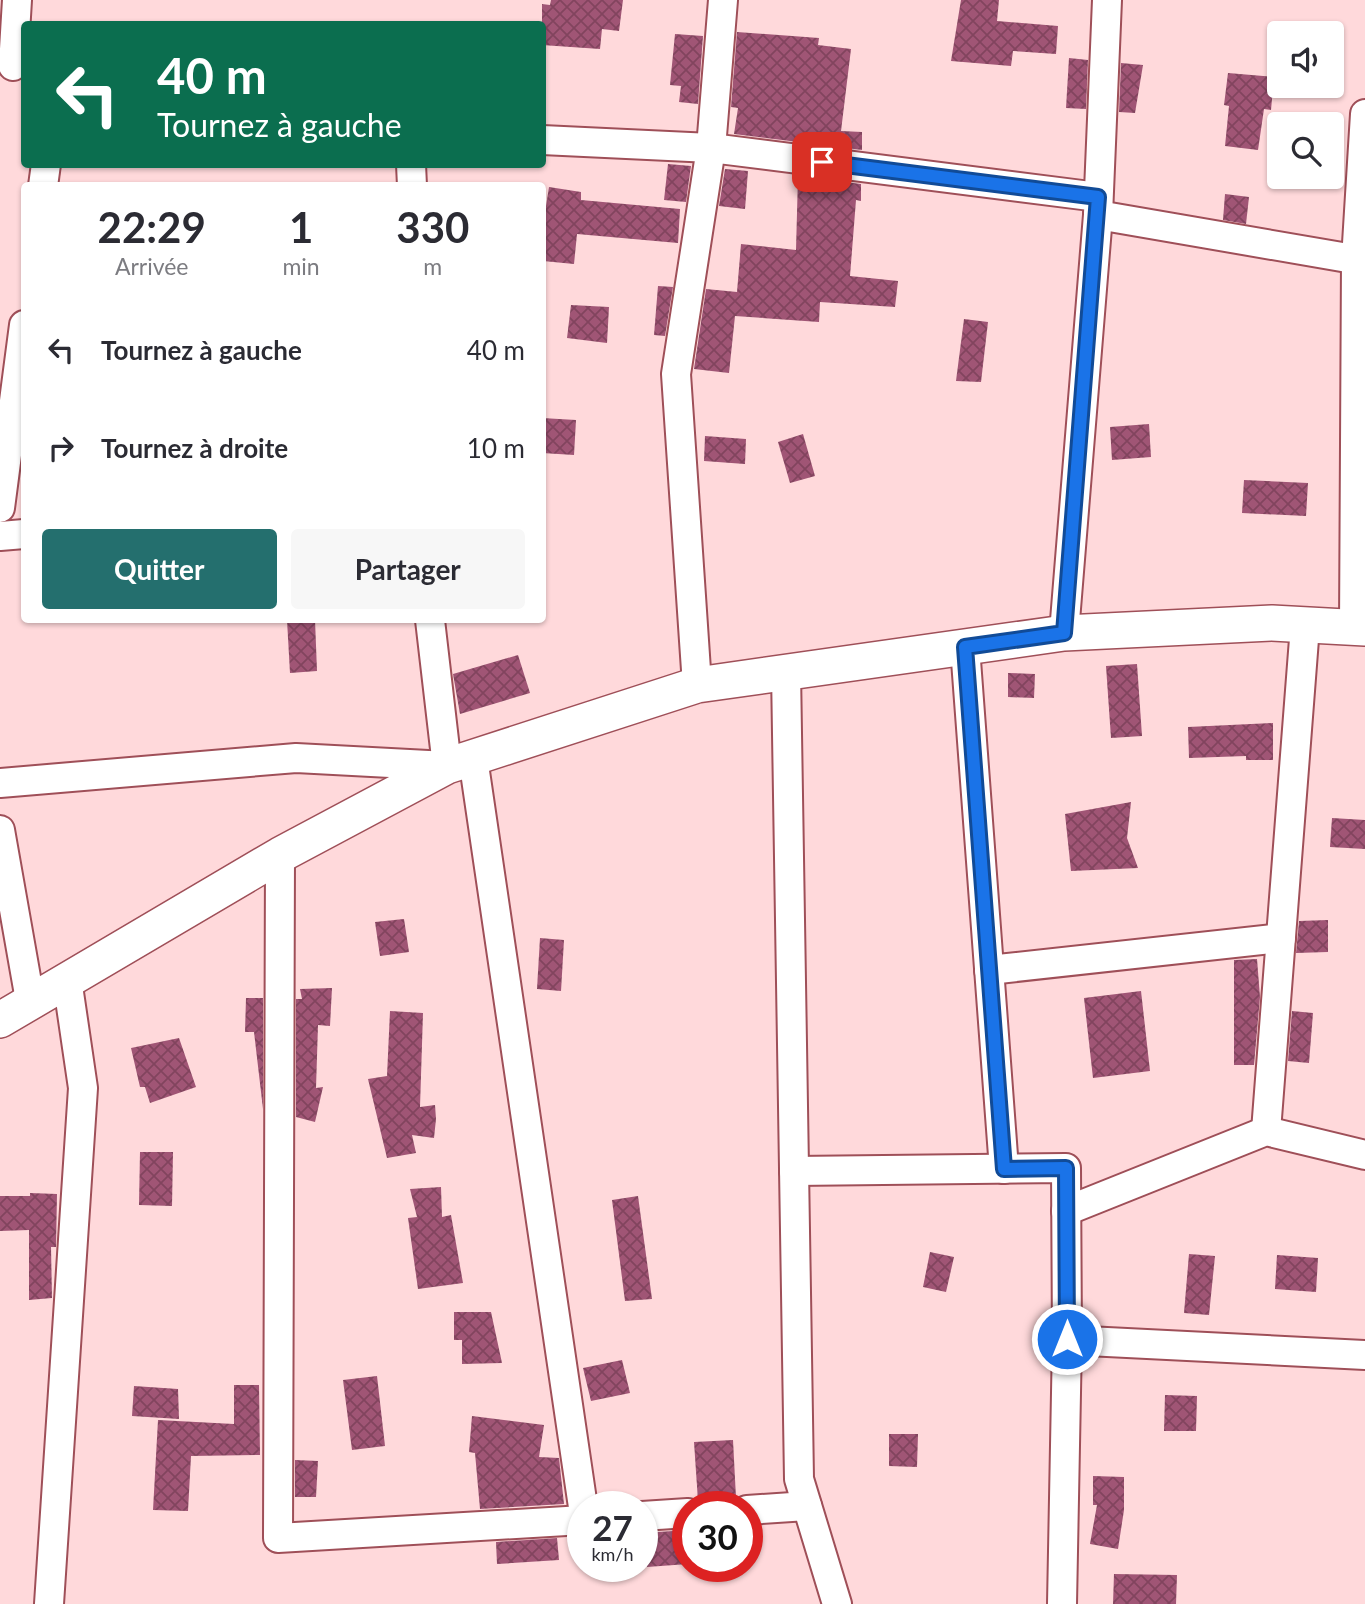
<!DOCTYPE html>
<html lang="fr">
<meta charset="utf-8">
<style>
body{margin:0;font-family:Lato,sans-serif;background:#f7f7f7;color:#2b2b33;height:100vh;display:flex;flex-direction:column;font-size:26px;white-space:nowrap}
*{box-sizing:border-box;margin:0}
p{font-size:23px;color:#7c7c81}
.icon{flex:none;width:38px;height:38px;fill:none;stroke:currentColor;stroke-width:2;stroke-linecap:round;stroke-linejoin:round}
.map{position:relative;flex:1;overflow:hidden}
.sheet{position:absolute;left:21px;top:182px;width:525px;height:441px;display:flex;flex-direction:column;background:#fff;border-radius:7px;box-shadow:0 2px 5px #0004}
.sheet>*{flex:none}
.top-card{position:absolute;left:21px;top:21px;width:525px;height:147px;border-radius:7px;box-shadow:0 2px 5px #0004;background:#0b6e4f;color:#fff;overflow:hidden}
.fabs{position:absolute;left:1267px;top:21px;display:grid;gap:14px}
.fabs a{display:grid;place-items:center;width:77px;height:77px;border-radius:7px;background:#fff;box-shadow:0 2px 5px #0004;font-size:35px}
.speed{position:absolute;left:567px;top:1491px;display:flex;gap:14px;font-size:35px;font-weight:700;text-align:center}
.speed>*{display:grid;place-content:center;width:91px;height:91px;border-radius:50%;background:#fff;box-shadow:0 2px 5px #0004;line-height:1}
.speed small{font-size:18px;font-weight:400}
.speed .limit{border:10px solid #d22;background:#fff;color:#111}
.pin{position:absolute;display:grid;place-items:center;width:60px;height:60px;color:#fff;margin:-30px;border-radius:14px;box-shadow:0 4px 10px #0006}
.me{position:absolute;width:77px;margin:-38px;rotate:0deg;stroke-linejoin:round;filter:drop-shadow(0 0 5px #0008)}
.turn{display:flex;align-items:center;gap:24px;height:147px;padding:0 21px;font-size:32px}
.turn .icon{width:91px;height:91px;stroke-width:2.5}
.turn b{display:block;font-size:49px;line-height:60px}
.eta{display:flex;justify-content:space-evenly;align-items:center;height:119px;text-align:center}
.eta b{font-size:42px;font-weight:700;line-height:49px}
.action{display:flex;gap:14px;margin-top:auto;padding:14px 21px}
.action a{flex:1;height:80px;border-radius:7px;background:#246f6e;color:#fff;font-size:28px;font-weight:700;line-height:80px;text-align:center}
.action a+a{background:#f7f7f7;color:#2b2b33}
ul{padding:0;list-style:none}
li{display:flex;align-items:center;gap:21px;height:98px;padding:0 21px}
li div{flex:1}
li b{display:block;font-size:26px}
li em{font-style:normal}
.map>svg:first-child{display:block}
</style>
<div class="map">
<svg width="1365" height="1604" viewBox="0 0 1365 1604">
<defs>
<pattern id="building-cross-hatch" width="8" height="8" patternUnits="userSpaceOnUse" patternTransform="scale(1.75)"><rect width="8" height="8" fill="#a05575"/><path d="M0 0l8 8M0 8l8-8" fill="none" stroke="#82445e"/></pattern>
</defs>
<rect width="100%" height="100%" fill="#ffd9db"/>
<g fill="url(#building-cross-hatch)">
<polygon points="551,0 623,0 619,31 602,29 600,49 542,45 542,4 550,5"/>
<polygon points="961,0 999,0 997,21 1058,26 1056,54 1013,51 1011,66 951,61"/>
<polygon points="737,32 819,38 818,45 851,49 841,131 862,132 862,150 734,134 738,108 731,107"/>
<polygon points="675,34 703,36 698,104 679,102 681,86 670,85"/>
<polygon points="1069,58 1088,60 1086,109 1066,108"/>
<polygon points="1121,63 1143,65 1135,113 1119,112"/>
<polygon points="1228,73 1274,77 1271,110 1264,109 1258,150 1225,146 1229,106 1224,105"/>
<polygon points="668,164 691,166 686,202 664,200"/>
<polygon points="725,169 748,171 745,209 719,206"/>
<polygon points="798,176 861,184 861,201 856,200 850,276 898,281 895,307 820,302 819,322 735,316 729,373 694,369 706,289 737,292 741,244 796,250"/>
<polygon points="549,187 581,192 581,200 680,209 678,243 577,234 574,264 543,261 543,225"/>
<polygon points="1225,194 1249,197 1246,224 1223,220"/>
<polygon points="658,286 673,287 665,336 654,335"/>
<polygon points="571,305 609,307 607,343 567,338"/>
<polygon points="964,319 988,322 981,382 956,381"/>
<polygon points="542,418 576,420 574,455 542,453"/>
<polygon points="1149,424 1151,457 1112,460 1110,427"/>
<polygon points="803,434 815,476 790,483 778,442"/>
<polygon points="705,436 746,439 745,464 704,461"/>
<polygon points="1244,480 1308,483 1306,516 1242,513"/>
<polygon points="287,620 315,620 317,671 290,673"/>
<polygon points="518,655 530,693 460,714 453,674"/>
<polygon points="1137,664 1142,736 1111,738 1106,666"/>
<polygon points="1008,673 1035,674 1034,698 1008,697"/>
<polygon points="1273,723 1273,760 1246,760 1246,756 1189,758 1188,727"/>
<polygon points="1131,802 1127,838 1138,868 1071,871 1065,814"/>
<polygon points="1332,818 1365,820 1365,849 1330,847"/>
<polygon points="404,919 409,952 380,956 375,922"/>
<polygon points="1328,920 1328,952 1296,953 1299,921"/>
<polygon points="540,938 564,940 561,991 537,989"/>
<polygon points="1257,959 1260,997 1254,1065 1234,1065 1234,960"/>
<polygon points="332,988 330,1026 318,1025 316,1088 323,1087 315,1122 296,1117 296,999 302,999 300,989"/>
<polygon points="1141,991 1150,1071 1093,1078 1084,998"/>
<polygon points="246,998 263,998 263,1109 254,1032 245,1032"/>
<polygon points="390,1011 423,1013 420,1107 435,1105 436,1119 434,1138 412,1135 416,1153 387,1158 368,1079 387,1076"/>
<polygon points="1292,1011 1313,1013 1309,1063 1288,1061"/>
<polygon points="179,1038 196,1087 150,1103 145,1087 140,1087 131,1048"/>
<polygon points="140,1152 173,1152 172,1206 139,1205"/>
<polygon points="441,1187 442,1217 451,1215 463,1283 418,1289 408,1218 417,1217 410,1189"/>
<polygon points="30,1193 57,1194 56,1247 51,1247 52,1298 29,1300 29,1230 0,1231 0,1196 30,1196"/>
<polygon points="638,1196 652,1299 625,1301 612,1200"/>
<polygon points="930,1252 954,1257 946,1292 923,1287"/>
<polygon points="1189,1254 1215,1256 1209,1315 1184,1313"/>
<polygon points="1277,1255 1318,1258 1316,1292 1275,1289"/>
<polygon points="454,1312 491,1312 502,1363 462,1364 462,1340 454,1340"/>
<polygon points="622,1360 630,1393 591,1401 583,1368"/>
<polygon points="377,1376 385,1446 352,1450 343,1380"/>
<polygon points="234,1385 259,1385 260,1455 191,1456 188,1511 153,1510 158,1420 234,1424"/>
<polygon points="134,1386 178,1389 179,1419 132,1416"/>
<polygon points="1165,1395 1197,1396 1196,1431 1164,1431"/>
<polygon points="472,1416 544,1425 539,1457 559,1458 564,1504 480,1509 475,1453 469,1452"/>
<polygon points="889,1434 918,1434 917,1467 889,1466"/>
<polygon points="733,1440 736,1498 732,1504 703,1506 698,1501 694,1442"/>
<polygon points="295,1460 318,1461 316,1497 295,1497"/>
<polygon points="1093,1476 1124,1477 1124,1510 1118,1549 1090,1544 1097,1505 1093,1505"/>
<polygon points="688,1530 688,1564 647,1567 643,1533"/>
<polygon points="557,1538 559,1560 497,1564 496,1542"/>
<polygon points="1114,1574 1177,1575 1176,1604 1113,1604"/>
</g>
<g fill="none" stroke-linecap="round" stroke-linejoin="round">
<g stroke="#9f4f58" stroke-width="32">
<g id="minor">
<polyline points="13,66 17,0"/>
<polyline points="542,140 711,148 1098,197"/>
<polyline points="411,164 412,186"/>
<polyline points="43,186 46,164"/>
<polyline points="1098,215 1365,261"/>
<polyline points="0,508 24,325"/>
<polyline points="0,536 24,534"/>
<polyline points="1354,628 1356,260 1365,114"/>
<polyline points="1064,633 1098,215 1107,0"/>
<polyline points="965,647 1004,1169"/>
<polyline points="786,671 799,1479 837,1604"/>
<polyline points="697,685 676,374 711,148 723,0"/>
<polyline points="473,758 583,1507"/>
<polyline points="0,783 296,758 447,766 430,620"/>
<polyline points="0,830 30,1000"/>
<polyline points="280,855 278,1538 583,1520"/>
<polyline points="989,970 1281,938"/>
<polyline points="1266,1131 1305,626"/>
<polyline points="794,1171 1066,1168 1067,1340 1062,1604"/>
<polyline points="1066,1211 1266,1131 1365,1155"/>
<polyline points="1067,1340 1365,1355"/>
<polyline points="747,1510 807,1506"/>
<polyline points="642,1516 688,1513"/>
<polyline points="49,1604 83,1088 67,979"/>
</g>
</g>
<g stroke="#9f4f58" stroke-width="38">
<polyline id="tertiary" points="0,1020 280,855 447,766 697,685 1064,633 1272,623 1365,628"/>
</g>
<use href="#minor" stroke="#fff" stroke-width="28"/>
<use href="#tertiary" stroke="#fff" stroke-width="35"/>
</g>
<g fill="none" stroke-linecap="round" stroke-linejoin="round">
<g stroke="#114b97" stroke-width="18">
<polyline id="route" points="822,162 1098,197 1064,633 965,647 1004,1169 1066,1168 1067,1339"/>
</g>
<use href="#route" stroke="#1a73e8" stroke-width="12"/>
</g>
</svg>
<div class="fabs">
<a><svg class="icon" aria-label="sound" viewBox="0 0 24 24"><path d="M4 9h4l5-4v14l-5-4H4zM17 9q2 3 0 6"/></svg></a>
<a><svg class="icon" aria-label="search" viewBox="0 0 24 24"><circle cx="10" cy="10" r="6"/><path d="M15 15l6 6"/></svg></a>
</div>
<div class="speed"><div>27<small>km/h</small></div><div class="limit">30</div></div>
<div class="pin" style="left:822px;top:162px;background:#d93025"><svg class="icon" aria-label="arrive" viewBox="0 0 24 24"><path d="M6 21V4h12l-3 4 3 4H6"/></svg></div>
<svg class="me" style="left:1067px;top:1339px" viewBox="-20 -20 40 40"><circle r="17" fill="#1a73e8" stroke="#fff" stroke-width="3"/><path d="M0-11L8 9 0 5-8 9z" fill="#fff"/></svg>
<div class="top-card">
<div class="turn"><svg class="icon" aria-label="left" viewBox="0 0 24 24"><path d="M17 20v-9H6M10 6l-5 5 5 5"/></svg><div><b>40 m</b>Tournez à gauche</div></div>
</div>
<section class="sheet">
<div class="eta">
<div><b>22:29</b><p>Arrivée</p></div>
<div><b>1</b><p>min</p></div>
<div><b>330</b><p>m</p></div>
</div>
<ul>
<li><svg class="icon" aria-label="left" viewBox="0 0 24 24"><path d="M17 20v-9H6M10 6l-5 5 5 5"/></svg><div><b>Tournez à gauche</b></div><em>40 m</em></li>
<li><svg class="icon" aria-label="right" viewBox="0 0 24 24"><path d="M7 20v-9h11M14 6l5 5-5 5"/></svg><div><b>Tournez à droite</b></div><em>10 m</em></li>
</ul>
<div class="action"><a>Quitter</a><a>Partager</a></div>
</section>
</div>
